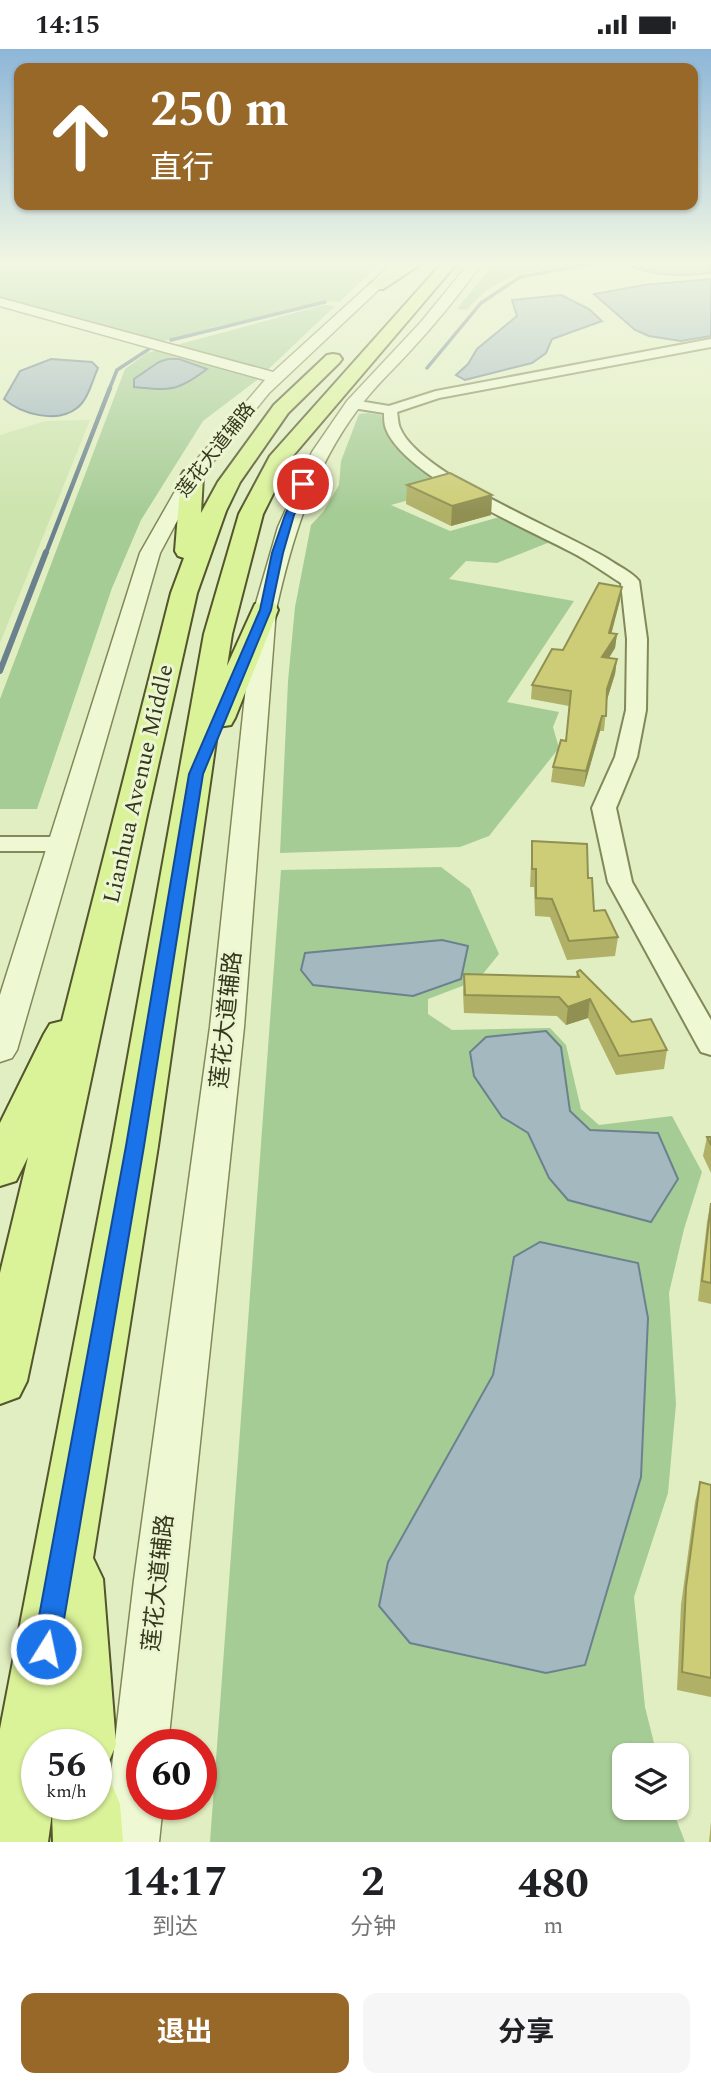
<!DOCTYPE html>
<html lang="zh">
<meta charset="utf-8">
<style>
body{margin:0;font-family:Spectral,"Noto Sans SC",serif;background:#f6f6f6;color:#202124;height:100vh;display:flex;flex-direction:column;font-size:26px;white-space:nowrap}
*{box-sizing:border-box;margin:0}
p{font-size:23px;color:#757577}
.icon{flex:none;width:38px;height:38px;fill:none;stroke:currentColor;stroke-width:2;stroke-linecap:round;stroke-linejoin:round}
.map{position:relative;height:1793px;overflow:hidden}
.drawer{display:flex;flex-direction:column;background:#fff;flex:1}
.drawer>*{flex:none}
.top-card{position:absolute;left:14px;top:14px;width:684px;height:147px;border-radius:14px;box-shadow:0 2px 5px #0004;background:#976828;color:#fff;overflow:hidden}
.buttons{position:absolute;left:612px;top:1694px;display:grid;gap:14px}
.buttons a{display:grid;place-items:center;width:77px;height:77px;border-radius:14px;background:#fff;box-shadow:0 2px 5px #0004;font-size:35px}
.speed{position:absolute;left:21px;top:1680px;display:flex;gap:14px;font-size:35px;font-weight:700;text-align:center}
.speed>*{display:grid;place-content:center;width:91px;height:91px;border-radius:50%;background:#fff;box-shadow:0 2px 5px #0004;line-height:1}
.speed small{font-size:18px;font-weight:400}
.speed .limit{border:10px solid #d22;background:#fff;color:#111}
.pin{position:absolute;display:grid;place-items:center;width:60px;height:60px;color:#fff;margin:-30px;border:4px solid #fff;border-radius:50%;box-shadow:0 2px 7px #0007}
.me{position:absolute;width:77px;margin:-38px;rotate:10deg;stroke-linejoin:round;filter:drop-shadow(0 0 5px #0008)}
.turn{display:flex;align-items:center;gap:24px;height:147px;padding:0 21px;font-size:32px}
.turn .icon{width:91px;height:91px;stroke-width:2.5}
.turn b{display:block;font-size:49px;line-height:60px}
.eta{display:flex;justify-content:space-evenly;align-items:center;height:119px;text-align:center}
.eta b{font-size:42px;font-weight:700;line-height:49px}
.primary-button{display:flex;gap:14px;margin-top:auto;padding:14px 21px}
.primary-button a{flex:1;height:80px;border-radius:14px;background:#976828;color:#fff;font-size:28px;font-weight:700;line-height:80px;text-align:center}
.primary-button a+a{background:#f6f6f6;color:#202124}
.status{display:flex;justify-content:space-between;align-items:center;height:49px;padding:0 35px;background:#fff;direction:ltr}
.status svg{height:19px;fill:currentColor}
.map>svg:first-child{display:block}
</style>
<div class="status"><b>14:15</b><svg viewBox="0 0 49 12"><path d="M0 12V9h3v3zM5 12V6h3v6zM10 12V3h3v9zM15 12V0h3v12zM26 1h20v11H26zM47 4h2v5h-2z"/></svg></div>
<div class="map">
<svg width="711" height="1793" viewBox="0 0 711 1793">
<rect width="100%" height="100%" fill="#e1eec1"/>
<polygon fill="#cde4ae" points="90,371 0,594 0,386 46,372"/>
<g fill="#a6cc95">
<polygon points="0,213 382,213 339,253 325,252 285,264 218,277 160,293 0,248"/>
<path d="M495,213H587C538,224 503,217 467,261L457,260Z"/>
<polygon points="324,256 335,257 257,331 203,372 141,471 112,539 37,760 0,760 0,650 125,320 147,304"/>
<path d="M368,364L381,366C390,402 424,419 453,439L391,456L450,482L503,467L550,493L497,514L466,512L449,530L574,552L507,653L559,663L553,678L559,699L489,787L460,798L280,804L288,632L295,558L311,476L323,463L339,436L341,412L359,365Z"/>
<polygon points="441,818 470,840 499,905 478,931 428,950 428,965 452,981 550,979 566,996 581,1060 599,1076 672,1067 702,1123 684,1180 669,1244 676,1355 668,1444 634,1548 645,1658 657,1706 625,1706 625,1759 672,1759 685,1793 210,1793 281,821"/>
</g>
<g fill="#a4b8c0" stroke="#6b828e" stroke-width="2">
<path d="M635,213H711V224C683,227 657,228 631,217Z"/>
<polygon points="711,230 711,287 681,292 649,287 635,281 594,245 644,236"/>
<polygon points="561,246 589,260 602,272 552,290 546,304 532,314 465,331 456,326 468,315 477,300 517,267 512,251"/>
<path d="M51,310L92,313L98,319C92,332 88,351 77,359C57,375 21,365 4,350L20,322Z"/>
<path d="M168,310H179L207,320C178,342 171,342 134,338V330L159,313Z"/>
<polygon points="442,891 468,897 461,930 413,947 313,936 301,921 305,904"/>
<polygon points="546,982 561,998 570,1062 590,1081 658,1084 678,1130 651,1173 568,1151 549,1129 528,1084 502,1068 474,1027 470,1003 486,988"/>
<polygon points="540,1193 638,1214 648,1269 641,1428 585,1616 546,1624 410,1594 379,1557 388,1513 493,1326 514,1208"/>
</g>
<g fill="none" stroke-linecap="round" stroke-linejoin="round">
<g stroke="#6b828e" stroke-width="3.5">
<polyline points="171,291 325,253"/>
<polyline points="427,319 481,254 520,228 599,213"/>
<polyline points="109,341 117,321 149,300"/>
</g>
<polyline stroke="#6b828e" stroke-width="4.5" points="46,504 110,339"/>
<polyline stroke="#6b828e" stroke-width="6" points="0,622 46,503"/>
<g stroke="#828859" stroke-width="4">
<g id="minor">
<path d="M711,290V298L439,349L397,363C398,368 398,375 400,379C418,425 563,482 608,510C618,517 632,523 639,532L647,590L646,661L637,708L616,759L632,833L711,971V1006L701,1003L697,996L608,833L592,759L615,708L626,661L627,590L621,534C605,524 589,512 571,503C527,480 404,427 386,380C384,375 384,369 384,364L353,359L346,355L353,351L389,357L436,342Z"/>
<polygon points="0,788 60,788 68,790 72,795 68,800 60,802 0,802"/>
</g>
</g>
<g stroke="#828859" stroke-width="3">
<g id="tertiary">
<polygon points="394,213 408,213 269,344 200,429 160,504 17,1001 12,1009 0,1013 0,946 140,504 186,423 265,331 0,257 0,249 273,323"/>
<path d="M470,213H483C461,243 437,273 412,300C394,320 374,338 358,360C313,420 292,489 276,561L244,978L168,1696H142V1755H163L159,1793H103L134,1531L210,978L254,561L278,478L312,403L347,352L421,273Z"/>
</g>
</g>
<g stroke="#53552d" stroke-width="4">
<g id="primary">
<polygon points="406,213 424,213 383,240 371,240 369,237 371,234"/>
<polygon points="443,213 458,213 291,409 263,465 232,585 227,617 255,555 265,553 275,555 278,561 235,669 231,676 218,678 158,1097 93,1509 103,1530 116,1696 106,1719 96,1724 96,1696 37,1696 37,1755 96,1755 96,1725 110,1731 120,1755 123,1793 53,1793 52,1764 48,1793 0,1793 0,1680 112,1097 204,585 239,465 270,407"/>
<polygon points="333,305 339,306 342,310 339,314 288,364 240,433 226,462 197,544 147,766 27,1332 19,1348 0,1355 0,1224 28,1108 16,1132 0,1137 0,1074 44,985 50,975 62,972 171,544 184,509 178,507 175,502 181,427 184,422 200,422 203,427 201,464 218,433 274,356 327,306"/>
</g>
</g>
<use href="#minor" fill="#eef9d4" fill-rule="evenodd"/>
<use href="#tertiary" fill="#eef9d4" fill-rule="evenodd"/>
<use href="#primary" fill="#daf298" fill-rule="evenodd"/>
</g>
<g fill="#b0b066">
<polygon points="407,436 492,446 491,466 451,477 406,455"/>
<polygon points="620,551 611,584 617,585 615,599 609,609 617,610 615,625 607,650 604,682 600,682 584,738 551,733 553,718 566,692 569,657 531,650 532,636 563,601"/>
<polygon points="532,792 588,829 594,862 618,888 615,907 567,911 550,868 535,867 534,838 530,838"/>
<polygon points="577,923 632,973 667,1001 664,1020 616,1026 588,969 566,976 557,967 464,964 463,944 464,925 576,928"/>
<polygon points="707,1088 711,1088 711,1124 703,1107"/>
<polygon points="711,1153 711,1255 698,1252 707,1173"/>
<polygon points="700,1433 711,1436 711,1648 677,1641 681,1556 695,1453"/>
<polygon points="711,1773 711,1793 709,1793"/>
</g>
<g fill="#909053">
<polygon points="492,446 491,466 451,477 452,457"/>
<polygon points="622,538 620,551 608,598 609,584"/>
<polygon points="617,585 615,599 600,623 602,608"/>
<polygon points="617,610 615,625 606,654 607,640"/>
<polygon points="602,667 600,682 584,738 586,722"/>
<polygon points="590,950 588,969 566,976 568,958"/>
</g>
<g fill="#cdcd77" stroke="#909053" stroke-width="2">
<polygon points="450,424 492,446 452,457 407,436"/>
<polygon points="599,534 622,538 609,584 617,585 602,608 617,610 607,640 606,667 602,667 586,722 553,718 561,691 566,692 571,642 532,636 552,600 563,601"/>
<polygon points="532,792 587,795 588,829 592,829 594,862 605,861 618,888 569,892 552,850 536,849 536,820 532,820"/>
<polygon points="580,921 632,973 651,970 667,1001 619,1007 590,950 568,958 559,948 465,946 464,925 579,928 577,923"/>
<polygon points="707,1088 711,1088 711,1096"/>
<polygon points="711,1154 711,1234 702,1232"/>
<polygon points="700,1433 711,1436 711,1629 682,1623 686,1538"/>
</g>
<linearGradient id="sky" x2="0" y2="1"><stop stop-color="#8db6d8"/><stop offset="0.46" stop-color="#f2f7e3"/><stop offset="1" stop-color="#f2f7e3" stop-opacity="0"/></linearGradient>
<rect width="711" height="464" fill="url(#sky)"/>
<polygon fill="#1a73e8" stroke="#114b97" stroke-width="2" points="303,433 308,435 294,466 283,504 271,561 203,725 144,1097 59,1600 55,1610 46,1613 37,1610 33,1600 126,1097 189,725 260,561 272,504 285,466 299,435"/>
<g text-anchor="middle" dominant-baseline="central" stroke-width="6" stroke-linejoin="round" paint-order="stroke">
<g font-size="19" fill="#35371d" stroke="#ebf5d1">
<text transform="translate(216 401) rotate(-52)">莲花大道辅路</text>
</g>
<g font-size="23" fill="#35371d" stroke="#ebf5d1">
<text transform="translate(139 735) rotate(-77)">Lianhua Avenue Middle</text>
<text transform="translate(227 971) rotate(-84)">莲花大道辅路</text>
<text transform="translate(159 1534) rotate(-84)">莲花大道辅路</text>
</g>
</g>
</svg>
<div class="buttons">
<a><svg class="icon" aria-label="layers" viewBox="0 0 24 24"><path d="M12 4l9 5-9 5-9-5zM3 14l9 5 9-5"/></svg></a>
</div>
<div class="speed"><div>56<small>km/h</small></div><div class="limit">60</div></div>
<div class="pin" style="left:303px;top:435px;background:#d93025"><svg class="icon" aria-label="arrive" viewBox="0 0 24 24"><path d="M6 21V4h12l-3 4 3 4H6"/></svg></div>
<svg class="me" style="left:46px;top:1600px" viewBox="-20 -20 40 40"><circle r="17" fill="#1a73e8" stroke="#fff" stroke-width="3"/><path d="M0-11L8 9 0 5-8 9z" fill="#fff"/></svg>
<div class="top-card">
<div class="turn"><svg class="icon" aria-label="ahead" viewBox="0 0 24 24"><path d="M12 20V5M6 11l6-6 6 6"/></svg><div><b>250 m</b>直行</div></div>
</div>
</div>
<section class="drawer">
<div class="eta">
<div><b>14:17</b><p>到达</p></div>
<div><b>2</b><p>分钟</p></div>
<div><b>480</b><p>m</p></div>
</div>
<div class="primary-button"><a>退出</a><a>分享</a></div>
</section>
